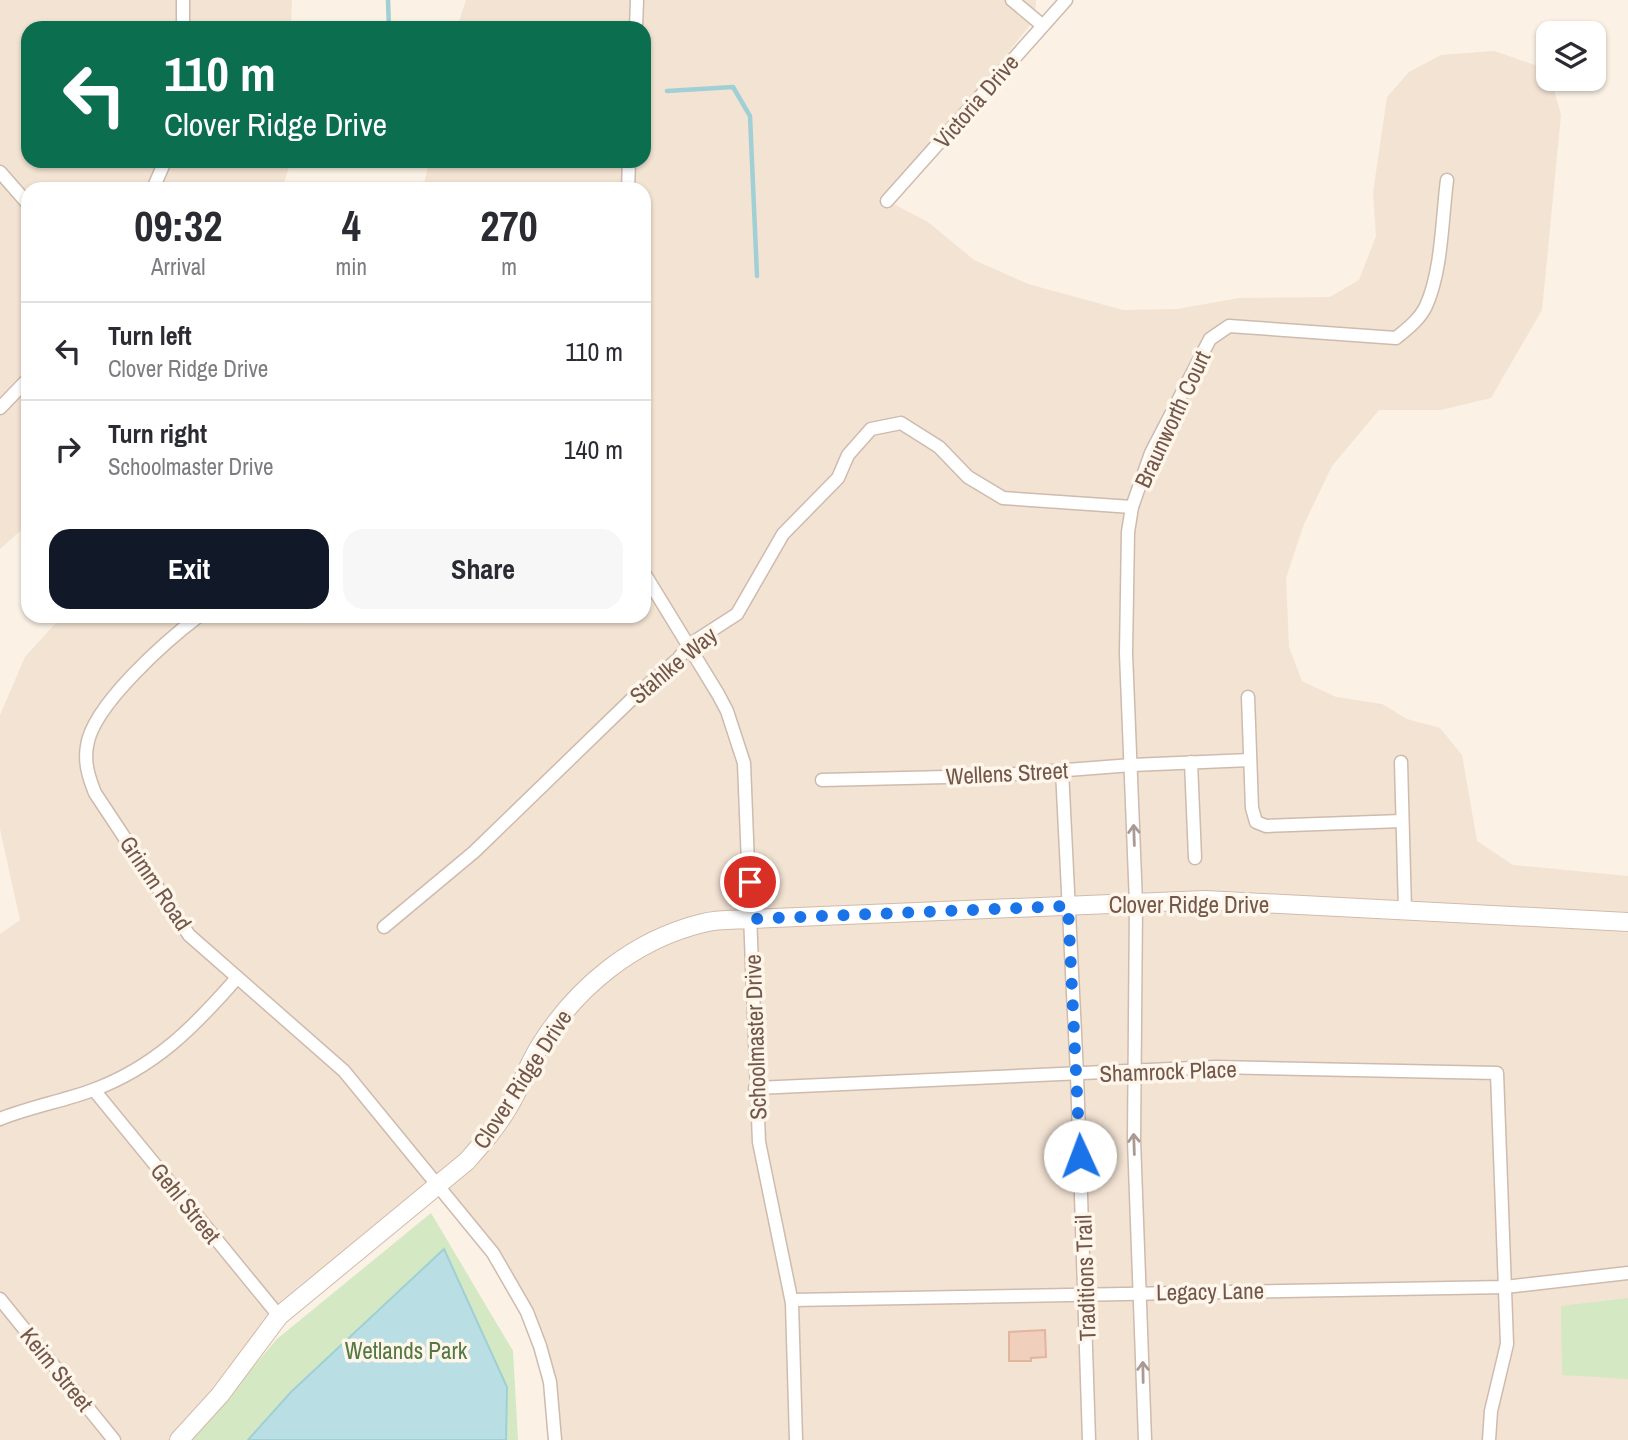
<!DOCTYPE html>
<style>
body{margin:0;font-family:"Archivo Narrow",sans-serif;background:#f7f7f7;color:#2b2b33;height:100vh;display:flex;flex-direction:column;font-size:26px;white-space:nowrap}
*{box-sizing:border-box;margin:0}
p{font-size:23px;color:#7c7c81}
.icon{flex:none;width:38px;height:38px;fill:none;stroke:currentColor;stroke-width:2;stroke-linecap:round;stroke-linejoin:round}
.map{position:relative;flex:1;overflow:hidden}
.panel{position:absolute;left:21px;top:182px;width:630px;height:441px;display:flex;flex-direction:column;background:#fff;border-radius:21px;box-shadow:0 2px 5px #0004}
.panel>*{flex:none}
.guide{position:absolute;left:21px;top:21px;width:630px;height:147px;border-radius:21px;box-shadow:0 2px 5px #0004;background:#0b6e4f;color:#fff;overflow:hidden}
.fabs{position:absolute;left:1536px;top:21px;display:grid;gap:14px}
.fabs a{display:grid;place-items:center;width:70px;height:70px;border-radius:14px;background:#fff;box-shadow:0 2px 5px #0004;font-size:35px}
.pin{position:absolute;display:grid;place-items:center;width:60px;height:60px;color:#fff;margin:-30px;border:4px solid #fff;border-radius:50%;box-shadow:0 2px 7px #0007}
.me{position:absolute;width:77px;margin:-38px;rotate:358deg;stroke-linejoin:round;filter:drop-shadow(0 0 5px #0008)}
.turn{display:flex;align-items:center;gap:24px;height:147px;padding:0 28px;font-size:32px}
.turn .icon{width:91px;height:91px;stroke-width:2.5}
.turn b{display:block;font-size:49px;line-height:60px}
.eta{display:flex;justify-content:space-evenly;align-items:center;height:119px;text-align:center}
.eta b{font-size:42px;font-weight:800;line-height:49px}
.action{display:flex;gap:14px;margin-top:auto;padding:14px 28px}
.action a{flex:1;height:80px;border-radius:21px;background:#111827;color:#fff;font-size:28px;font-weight:800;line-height:80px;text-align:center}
.action a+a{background:#f7f7f7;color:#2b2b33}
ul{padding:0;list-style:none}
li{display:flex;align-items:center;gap:21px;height:98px;padding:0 28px;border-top:2px solid #e1e1e2}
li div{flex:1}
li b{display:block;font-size:26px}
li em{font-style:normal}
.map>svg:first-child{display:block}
</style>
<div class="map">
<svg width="1628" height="1440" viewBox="0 0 1628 1440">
<rect width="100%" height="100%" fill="#fbf1e4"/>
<g fill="#f3e3d3">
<polygon points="0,0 292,0 291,28 28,28 28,161 290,161 290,164 282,189 28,189 28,524 0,549"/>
<polygon points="466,0 1036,0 1035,19 888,201 928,222 974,260 1028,284 1123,310 1177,309 1239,298 1330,297 1359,280 1376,236 1373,193 1387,97 1409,72 1441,55 1494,51 1549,70 1549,79 1551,79 1561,115 1542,310 1491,398 1441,410 1379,410 1332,466 1304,524 1286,578 1289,647 1302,681 1336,697 1382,704 1407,719 1440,728 1462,755 1477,841 1513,865 1628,876 1628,1440 555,1440 544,1361 505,1272 437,1186 279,1315 239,1389 201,1440 0,1440 0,934 20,920 0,829 0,715 25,657 62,616 644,616 644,189 423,189 429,161 644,161 644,28 457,28"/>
</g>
<g fill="#d3e8c3">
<polygon points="431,1213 513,1351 518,1440 192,1440 277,1339"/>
<polygon points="1628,1298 1628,1379 1562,1375 1561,1306"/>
</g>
<polygon fill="#b9dfe4" stroke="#a0cfd5" stroke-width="2" points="444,1249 507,1387 506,1440 248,1440 291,1392"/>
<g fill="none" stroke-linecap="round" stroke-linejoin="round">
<g stroke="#a0cfd5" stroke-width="4.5">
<polyline points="388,0 389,28"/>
<polyline points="667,91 733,87 750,116 757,276"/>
</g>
</g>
<polygon fill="#f0cfbd" stroke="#e1b59e" stroke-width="2" points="1045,1330 1046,1357 1031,1358 1031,1361 1009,1361 1009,1332"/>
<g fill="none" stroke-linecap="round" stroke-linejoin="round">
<g stroke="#cebbae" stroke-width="15">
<g id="street">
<polyline points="1012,0 1042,25"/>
<polyline points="183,28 183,0"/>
<polyline points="636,28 637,0"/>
<polyline points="0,172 28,204"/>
<polyline points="153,189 165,161"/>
<polyline points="628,189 629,161"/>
<polyline points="887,201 1066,0"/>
<polyline points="0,408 28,379"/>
<polyline points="644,573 718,694 727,711 744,763 759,1142 792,1303 796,1440"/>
<path d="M199,616C167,640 92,706 87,746C84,763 89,778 95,793L189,935L344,1071L493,1253L527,1312L540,1346L550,1382L555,1440"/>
<polyline points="1248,697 1252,808 1256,822 1266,826 1402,821"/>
<polyline points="1191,762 1195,858"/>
<polyline points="1401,762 1405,910"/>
<polyline points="1062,770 1077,1074 1089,1440"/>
<polyline points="822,780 988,776 1132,765 1250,760"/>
<polyline points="384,927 474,852 635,696 678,659 689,645 737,614 783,534 838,478 848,455 871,429 901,423 939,447 968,477 1003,498 1132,507"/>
<polyline points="755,1088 1216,1067 1497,1073 1507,1344 1491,1411 1489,1440"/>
<polyline points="94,1090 279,1316"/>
<path d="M0,1119C30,1107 63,1101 93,1090C155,1067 194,1027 236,979"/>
<polyline points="0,1299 114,1440"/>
<polyline points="792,1300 1505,1287 1628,1273"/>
<path d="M1145,1440L1134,1140L1136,903L1126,653L1128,532L1132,507L1151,453L1210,339L1229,326L1396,338C1407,329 1420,319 1426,306C1442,271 1442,218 1447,180"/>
</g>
</g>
<g stroke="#d1bbab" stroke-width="20">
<path id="secondary" d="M179,1440L220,1395L279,1316L467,1161C482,1144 497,1127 509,1106C520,1088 527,1068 538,1049C575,988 633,940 703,923C718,919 736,920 751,919L1205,900L1628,922"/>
</g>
<use href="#street" stroke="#fff" stroke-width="12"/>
<use href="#secondary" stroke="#fff" stroke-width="18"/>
</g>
<defs><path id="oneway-shaft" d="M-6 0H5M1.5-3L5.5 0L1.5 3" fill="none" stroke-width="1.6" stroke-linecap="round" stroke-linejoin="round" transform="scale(1.75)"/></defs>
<g stroke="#ab9a93">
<use href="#oneway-shaft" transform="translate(1134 835) rotate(-92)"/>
<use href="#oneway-shaft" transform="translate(1134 1144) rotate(-92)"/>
<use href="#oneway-shaft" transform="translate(1143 1372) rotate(-91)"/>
</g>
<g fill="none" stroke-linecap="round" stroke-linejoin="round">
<polyline stroke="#1a73e8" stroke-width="12" stroke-dasharray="0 21.6" points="750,882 751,919 1068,906 1080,1156"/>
</g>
<g text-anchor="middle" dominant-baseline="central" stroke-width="7" stroke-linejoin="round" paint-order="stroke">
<g font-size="23" fill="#73574b" stroke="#fef6ea">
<text transform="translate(976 101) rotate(-49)">Victoria Drive</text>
<text transform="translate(1172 419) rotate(-65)">Braunworth Court</text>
<text transform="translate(673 665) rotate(-40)">Stahlke Way</text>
<text transform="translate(1007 773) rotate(-3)">Wellens Street</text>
<text transform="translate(156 883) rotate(56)">Grimm Road</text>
<text x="1189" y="904">Clover Ridge Drive</text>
<text transform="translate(755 1037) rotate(-92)">Schoolmaster Drive</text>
<text transform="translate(1168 1071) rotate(-2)">Shamrock Place</text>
<text transform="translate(522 1079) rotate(-57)">Clover Ridge Drive</text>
<text transform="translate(186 1203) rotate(51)">Gehl Street</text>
<text transform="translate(1085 1278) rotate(-92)">Traditions Trail</text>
<text transform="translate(1210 1291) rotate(-1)">Legacy Lane</text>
<text transform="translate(57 1369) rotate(51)">Keim Street</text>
</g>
<g font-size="23" fill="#547843" stroke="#fef6ea">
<text x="406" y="1350">Wetlands Park</text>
</g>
</g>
</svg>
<div class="fabs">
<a><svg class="icon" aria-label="layers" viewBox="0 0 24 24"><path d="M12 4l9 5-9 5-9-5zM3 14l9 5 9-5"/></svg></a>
</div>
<div class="pin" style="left:750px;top:882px;background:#d93025"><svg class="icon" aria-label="arrive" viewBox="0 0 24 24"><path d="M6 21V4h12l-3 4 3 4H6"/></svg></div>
<svg class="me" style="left:1080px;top:1156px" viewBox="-20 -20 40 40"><circle r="19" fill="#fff"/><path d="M0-13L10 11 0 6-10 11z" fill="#1a73e8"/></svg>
<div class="guide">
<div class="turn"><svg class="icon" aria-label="left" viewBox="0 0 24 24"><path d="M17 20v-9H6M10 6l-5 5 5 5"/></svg><div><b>110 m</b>Clover Ridge Drive</div></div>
</div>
<section class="panel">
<div class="eta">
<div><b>09:32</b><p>Arrival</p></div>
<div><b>4</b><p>min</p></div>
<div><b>270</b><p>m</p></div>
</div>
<ul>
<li><svg class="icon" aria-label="left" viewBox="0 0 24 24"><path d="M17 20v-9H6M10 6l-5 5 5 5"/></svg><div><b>Turn left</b><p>Clover Ridge Drive</p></div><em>110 m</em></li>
<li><svg class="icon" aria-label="right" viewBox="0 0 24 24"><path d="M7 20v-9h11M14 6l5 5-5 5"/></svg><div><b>Turn right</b><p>Schoolmaster Drive</p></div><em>140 m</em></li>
</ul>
<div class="action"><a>Exit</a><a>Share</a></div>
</section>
</div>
